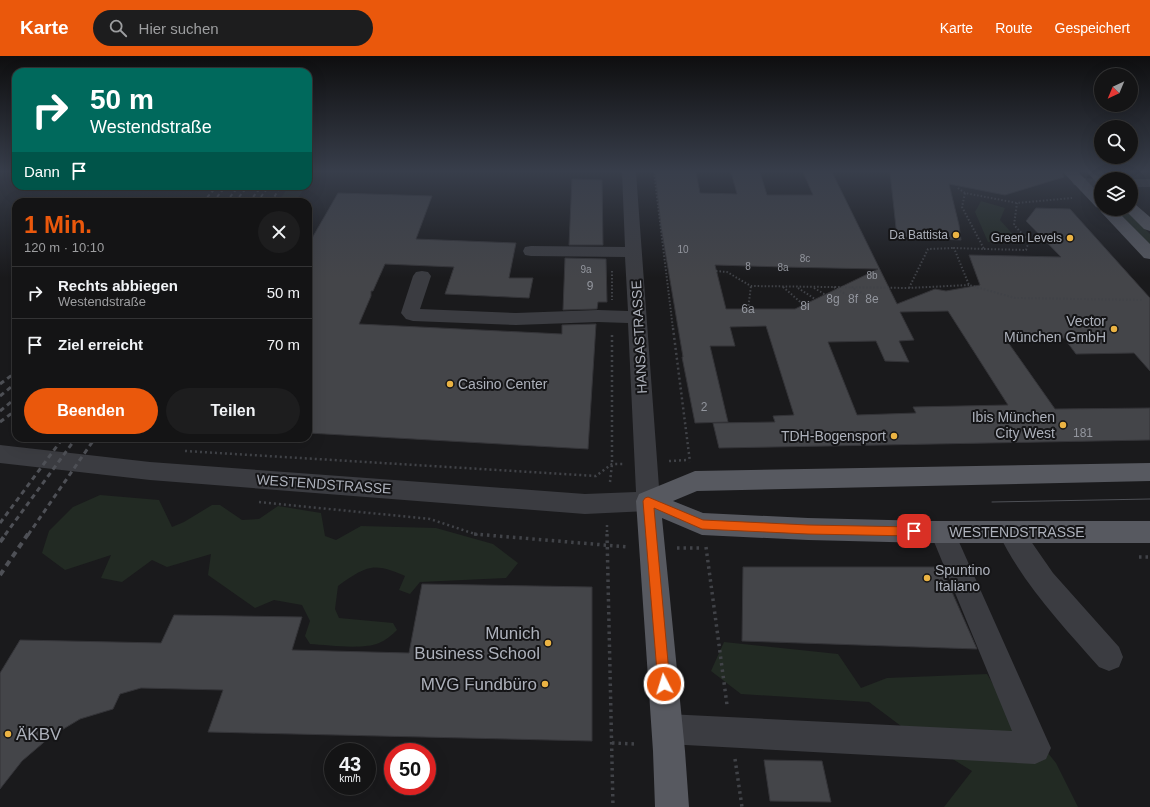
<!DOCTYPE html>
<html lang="de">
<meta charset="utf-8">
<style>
body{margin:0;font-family:Arial,sans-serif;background:#1d1d1e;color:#f1f3f6;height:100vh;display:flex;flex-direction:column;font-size:15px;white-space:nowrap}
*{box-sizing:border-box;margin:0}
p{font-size:13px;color:#9d9ea0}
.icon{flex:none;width:22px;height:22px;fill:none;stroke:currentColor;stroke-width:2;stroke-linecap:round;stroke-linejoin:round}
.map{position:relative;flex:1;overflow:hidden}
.details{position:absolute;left:12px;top:142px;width:300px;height:244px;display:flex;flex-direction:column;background:#141415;border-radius:12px;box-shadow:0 4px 16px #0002,0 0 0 1px #333334}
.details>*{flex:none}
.top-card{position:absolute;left:12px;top:12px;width:300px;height:122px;border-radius:12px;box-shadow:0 4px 16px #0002,0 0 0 1px #333334;background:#00695c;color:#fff;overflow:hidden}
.needle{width:26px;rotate:224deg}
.controls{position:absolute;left:1094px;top:12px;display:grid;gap:8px}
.controls a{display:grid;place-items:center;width:44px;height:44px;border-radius:50%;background:#141415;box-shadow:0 4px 16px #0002,0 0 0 1px #333334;font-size:20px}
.speed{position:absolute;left:324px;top:687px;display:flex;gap:8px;font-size:20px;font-weight:700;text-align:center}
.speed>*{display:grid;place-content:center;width:52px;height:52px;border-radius:50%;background:#141415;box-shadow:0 4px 16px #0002,0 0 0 1px #333334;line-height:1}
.speed small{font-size:10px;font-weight:400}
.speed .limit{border:6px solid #d22;background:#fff;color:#111}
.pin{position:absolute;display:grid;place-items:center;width:34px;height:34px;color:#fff;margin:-17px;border-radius:8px;box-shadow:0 2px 6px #0006}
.me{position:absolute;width:44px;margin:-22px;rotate:355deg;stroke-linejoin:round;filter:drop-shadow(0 0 3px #0008)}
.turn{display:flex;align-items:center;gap:14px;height:84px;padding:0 12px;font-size:18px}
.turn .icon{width:52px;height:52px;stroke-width:2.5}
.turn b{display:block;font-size:28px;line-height:34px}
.then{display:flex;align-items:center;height:38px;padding:0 12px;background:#0003;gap:8px;font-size:15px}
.round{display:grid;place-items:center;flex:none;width:42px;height:42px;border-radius:21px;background:#1d1d1e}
.summary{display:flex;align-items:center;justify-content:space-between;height:68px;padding:0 12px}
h1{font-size:24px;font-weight:800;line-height:30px;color:#ea580c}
.primary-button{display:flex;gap:8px;margin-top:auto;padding:8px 12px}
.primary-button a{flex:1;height:46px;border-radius:24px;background:#ea580c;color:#fff;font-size:16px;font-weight:800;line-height:46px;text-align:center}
.primary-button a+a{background:#1d1d1e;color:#f1f3f6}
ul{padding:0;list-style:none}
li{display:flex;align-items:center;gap:12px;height:52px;padding:0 12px;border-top:1px solid #333334}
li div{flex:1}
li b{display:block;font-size:15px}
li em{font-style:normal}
header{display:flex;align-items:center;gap:24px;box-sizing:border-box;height:56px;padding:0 20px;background:#ea580c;color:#fff}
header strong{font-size:19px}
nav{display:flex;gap:22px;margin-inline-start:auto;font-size:14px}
.search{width:280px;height:36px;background:#1d1d1e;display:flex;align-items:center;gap:10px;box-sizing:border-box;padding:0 14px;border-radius:22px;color:#9d9ea0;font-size:15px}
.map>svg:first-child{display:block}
</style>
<header>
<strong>Karte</strong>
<div class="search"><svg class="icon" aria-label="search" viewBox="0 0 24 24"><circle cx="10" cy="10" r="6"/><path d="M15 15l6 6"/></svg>Hier suchen</div>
<nav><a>Karte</a><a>Route</a><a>Gespeichert</a></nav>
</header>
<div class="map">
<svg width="1150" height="751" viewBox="0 0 1150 751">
<rect width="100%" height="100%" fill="#1a1a1c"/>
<g fill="#222a23">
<polygon points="289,130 305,130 296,146 278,146"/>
<polygon points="981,145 1005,152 1000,164 1018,184 988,186 975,156"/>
<polygon points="1110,153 1125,153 1150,178 1150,194"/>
<path d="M100,439L159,444L172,471L184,466L212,449H220L242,464L259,463L278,450L321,457L325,480L336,484L361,470L436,472L493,488L518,507L506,522L420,526L410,538L399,534L405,520C396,516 382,510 371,512C361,513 346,524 338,530L335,553L339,562L393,567L397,574C392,579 386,584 379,587C362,594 328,589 310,588L305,580L310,565L302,549L274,544L255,552L208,519L211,498L167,511L152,504L122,526L101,522L111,499L65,514L42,497L49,475L73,451Z"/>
<polygon points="724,586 838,598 861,632 887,622 987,618 996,633 1056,707 1078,751 944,751 972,715 909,676 869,646 741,638 711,615"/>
</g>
<g fill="#444549" stroke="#343438" fill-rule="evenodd">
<path d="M655,116H696L700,137L737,138L731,116H760L767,139H813L803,116H832L897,248L935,233L946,235L980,229L969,199L1061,201L1026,165L1036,152L1070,153L1150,242V315L1134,297L1076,298L1064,282H1005L1055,353L1150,352V384L719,392L713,367L775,366L773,360L794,359L766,270L730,271L735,290H710L728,366L695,367L682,301H683L661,171ZM715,209L783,211L878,213L795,253H726ZM948,255L1008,349L913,351L916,357L857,359L828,286L876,285L885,305L909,306L899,285L914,284L900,256Z"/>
<polygon points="890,116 1062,116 1064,121 1005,139 949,128 959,169 961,184 897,181"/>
<polygon points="572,123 602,124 603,189 569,189"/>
<polygon points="338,137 432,140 416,183 516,187 509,222 533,222 529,242 445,238 454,211 385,208 373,235 371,235 371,240 359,268 562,278 562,269 596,268 588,393 308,377 308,189"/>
<polygon points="565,202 606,203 607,246 598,246 597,253 563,254"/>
<polygon points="743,511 941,511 977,593 742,585"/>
<polygon points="422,528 592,531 592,685 208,676 223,634 141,632 120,638 113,653 80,663 50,681 22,705 0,733 0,617 20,584 161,587 174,559 302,561 292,594 409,597"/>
<polygon points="764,704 822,705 831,746 770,745"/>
</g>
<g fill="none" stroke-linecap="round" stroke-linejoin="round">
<g stroke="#414348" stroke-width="2" stroke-dasharray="1.5 2" stroke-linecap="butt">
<polyline points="654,116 673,273"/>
<polyline points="958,132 965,137 1017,147 1072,142"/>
<polyline points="965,137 962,151 984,193 954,192 969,229 1015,242 1143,244"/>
<polyline points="984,193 1026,194 1029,185 1014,169 1017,147"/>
<polyline points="612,215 612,244"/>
<polyline points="716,215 727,216 751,230 909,232 969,229"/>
<polyline points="783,231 805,250"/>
<polyline points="834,231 853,243"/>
<polyline points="851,231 872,243"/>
<polyline points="798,232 815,243"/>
<polyline points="814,232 833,243"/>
<polyline points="909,232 928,193 954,192"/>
<polyline points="748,253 751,230"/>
</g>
<g stroke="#414348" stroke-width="2.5" stroke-dasharray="2 3" stroke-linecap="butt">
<polyline points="673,272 690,406"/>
<polyline points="185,395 596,420 612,408 624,408"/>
<polyline points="669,405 688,404"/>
<polyline points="610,426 612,408 612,277"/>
<polyline points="259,446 430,463 478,479"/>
<polyline points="607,469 607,479"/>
</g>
<g stroke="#414348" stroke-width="3.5" stroke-dasharray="2.5 4" stroke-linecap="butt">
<polyline points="474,478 628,491"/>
<polyline points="607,478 613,751"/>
<polyline points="706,491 727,649"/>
<polyline points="677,492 702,492"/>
<polyline points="1139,501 1150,501"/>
<polyline points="612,687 636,688"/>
<polyline points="735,703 742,751"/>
</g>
<g fill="#3b3c41" fill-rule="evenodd">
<polygon points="622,116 636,116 660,445 657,452 648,455 585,458 150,424 0,407 0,389 150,406 585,438 636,436 628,267 598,266 516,269 413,265 406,263 401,257 413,220 416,216 422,215 428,216 431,220 420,253 516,257 598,254 628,255 625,201 531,200 525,199 523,195 525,191 531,190 625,191"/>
<polygon points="1079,122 1103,123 1101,123 1101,131 1074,129 1072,126 1074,123"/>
<polygon points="1129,123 1150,123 1150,131 1131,131 1131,123"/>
<polygon points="942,465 951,468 1046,681 1051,692 1046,703 1035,708 667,688 656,684 652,673 656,662 667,658 1012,675 930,476 933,468"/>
<path d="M1010,465L1019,468L1053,517L1119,591L1123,601L1119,611L1109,615L1099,611C1062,569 1022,527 998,476L1001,468Z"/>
</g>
<g fill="#575960" fill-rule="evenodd">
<polygon points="1063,116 1078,116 1101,139 1101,153 1115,153 1150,188 1150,203 1144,202 1101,156 1099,152 1096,151"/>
<polygon points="1087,116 1103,116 1108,123 1101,123 1101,127 1096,126"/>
<polygon points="1131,147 1136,149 1150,161 1150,175 1144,173 1124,153 1131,153"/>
<polygon points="1150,407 1150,425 697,435 673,445 703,457 808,462 929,465 1150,465 1150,487 929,487 808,484 702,479 662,462 685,695 689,751 655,751 653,695 636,445 639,438 695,415"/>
</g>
<polyline stroke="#4e5056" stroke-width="1" points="992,446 1150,443"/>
<g stroke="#4e5056" stroke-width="2" stroke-dasharray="3.5 3" stroke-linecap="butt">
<polyline points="203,146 217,130"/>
<polyline points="213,146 226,130"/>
<polyline points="226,146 239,130"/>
<polyline points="235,146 248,130"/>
<polyline points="249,146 262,130"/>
<polyline points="257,146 269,130"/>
<polyline points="271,146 281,130"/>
</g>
<g stroke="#4e5056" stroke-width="3" stroke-dasharray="5 4" stroke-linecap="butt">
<polyline points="0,328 16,316"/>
<polyline points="0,340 16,327"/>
<polyline points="0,355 16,342"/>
<polyline points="0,366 16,354"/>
<polyline points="0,467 63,382"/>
<polyline points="5,479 76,382"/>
<polyline points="28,479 95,382"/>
</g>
<g stroke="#4e5056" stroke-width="4" stroke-dasharray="6 5" stroke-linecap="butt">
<polyline points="0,486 6,478"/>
<polyline points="0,519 28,478"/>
</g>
</g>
<linearGradient id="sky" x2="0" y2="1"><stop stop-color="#0e0e0f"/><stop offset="0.52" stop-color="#383e4b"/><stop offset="1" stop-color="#383e4b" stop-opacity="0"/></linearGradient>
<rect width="1150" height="222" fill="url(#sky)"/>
<polygon fill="#ea580c" stroke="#983908" points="648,441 703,464 808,469 914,471 918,472 919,475 918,479 914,480 808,478 702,473 654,452 670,628 668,632 664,634 659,632 658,628 643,445 645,442"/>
<g fill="#ebb343" stroke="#151517" stroke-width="1.5">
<circle cx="956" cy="179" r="4"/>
<circle cx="1070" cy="182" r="4"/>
<circle cx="1114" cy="273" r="4"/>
<circle cx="450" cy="328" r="4"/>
<circle cx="1063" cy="369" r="4"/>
<circle cx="894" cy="380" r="4"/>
<circle cx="927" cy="522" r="4"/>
<circle cx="548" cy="587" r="4"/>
<circle cx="545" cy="628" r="4"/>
<circle cx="8" cy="678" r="4"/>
</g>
<g text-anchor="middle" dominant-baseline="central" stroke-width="4" stroke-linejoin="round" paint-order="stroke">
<g font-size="10" fill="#93969e">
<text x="683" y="193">10</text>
<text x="805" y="202">8c</text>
<text x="748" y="210">8</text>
<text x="783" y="211">8a</text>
<text x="586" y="213">9a</text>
<text x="872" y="219">8b</text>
</g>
<g font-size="12" fill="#adb1bb" stroke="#151517" text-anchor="end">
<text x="948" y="179">Da Battista</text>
<text x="1062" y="182">Green Levels</text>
</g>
<g font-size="12" fill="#93969e">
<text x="590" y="230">9</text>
<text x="833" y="243">8g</text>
<text x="853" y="243">8f</text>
<text x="872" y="243">8e</text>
<text x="805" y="250">8i</text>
<text x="748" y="253">6a</text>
<text x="704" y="351">2</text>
<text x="1083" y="377">181</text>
</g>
<g font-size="14" fill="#adb1bb" stroke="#151517" text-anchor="end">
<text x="1106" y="265">Vector<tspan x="1106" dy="16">München GmbH</tspan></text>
<text x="458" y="328" text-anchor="start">Casino Center</text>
<text x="1055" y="361">Ibis München<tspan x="1055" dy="16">City West</tspan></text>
<text x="886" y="380">TDH-Bogensport</text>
<text x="935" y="514" text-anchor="start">Spuntino<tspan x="935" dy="16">Italiano</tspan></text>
</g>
<g font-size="14" fill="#adb1bb" stroke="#151517">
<text transform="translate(639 281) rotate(-93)">HANSASTRASSE</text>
<text transform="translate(324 428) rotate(4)">WESTENDSTRASSE</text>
<text x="1017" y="476">WESTENDSTRASSE</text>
</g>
<g font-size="17" fill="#adb1bb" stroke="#151517" text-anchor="end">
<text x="540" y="577">Munich<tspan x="540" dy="20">Business School</tspan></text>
<text x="537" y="628">MVG Fundbüro</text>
<text x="16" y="678" text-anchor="start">ÄKBV</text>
</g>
</g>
</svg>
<div class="controls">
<a><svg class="needle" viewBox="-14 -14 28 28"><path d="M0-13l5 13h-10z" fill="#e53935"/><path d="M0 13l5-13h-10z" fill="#9d9ea0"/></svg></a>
<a><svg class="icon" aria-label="search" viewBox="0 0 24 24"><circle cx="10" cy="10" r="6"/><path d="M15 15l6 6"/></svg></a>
<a><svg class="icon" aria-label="layers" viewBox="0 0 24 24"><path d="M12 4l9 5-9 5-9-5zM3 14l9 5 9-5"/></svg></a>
</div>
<div class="speed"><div>43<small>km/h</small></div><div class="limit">50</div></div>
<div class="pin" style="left:914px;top:475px;background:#d93025"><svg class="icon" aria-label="arrive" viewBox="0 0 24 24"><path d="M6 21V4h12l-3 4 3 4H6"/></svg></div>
<svg class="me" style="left:664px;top:628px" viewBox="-20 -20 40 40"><circle r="17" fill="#ea580c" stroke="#fff" stroke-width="3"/><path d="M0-11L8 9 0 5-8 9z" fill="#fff"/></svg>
<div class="top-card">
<div class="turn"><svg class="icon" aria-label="right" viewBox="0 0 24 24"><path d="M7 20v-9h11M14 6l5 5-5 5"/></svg><div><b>50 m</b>Westendstraße</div></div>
<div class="then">Dann<svg class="icon" aria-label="arrive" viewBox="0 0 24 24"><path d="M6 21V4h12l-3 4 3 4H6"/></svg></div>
</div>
<section class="details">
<div class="summary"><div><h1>1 Min.</h1><p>120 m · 10:10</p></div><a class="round"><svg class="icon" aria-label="close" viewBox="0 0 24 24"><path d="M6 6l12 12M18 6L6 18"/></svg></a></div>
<ul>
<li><svg class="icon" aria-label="right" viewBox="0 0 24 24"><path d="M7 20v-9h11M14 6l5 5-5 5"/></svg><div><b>Rechts abbiegen</b><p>Westendstraße</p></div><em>50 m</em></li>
<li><svg class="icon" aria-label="arrive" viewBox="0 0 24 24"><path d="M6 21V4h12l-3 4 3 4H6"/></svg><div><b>Ziel erreicht</b></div><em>70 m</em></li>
</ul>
<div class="primary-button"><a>Beenden</a><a>Teilen</a></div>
</section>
</div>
